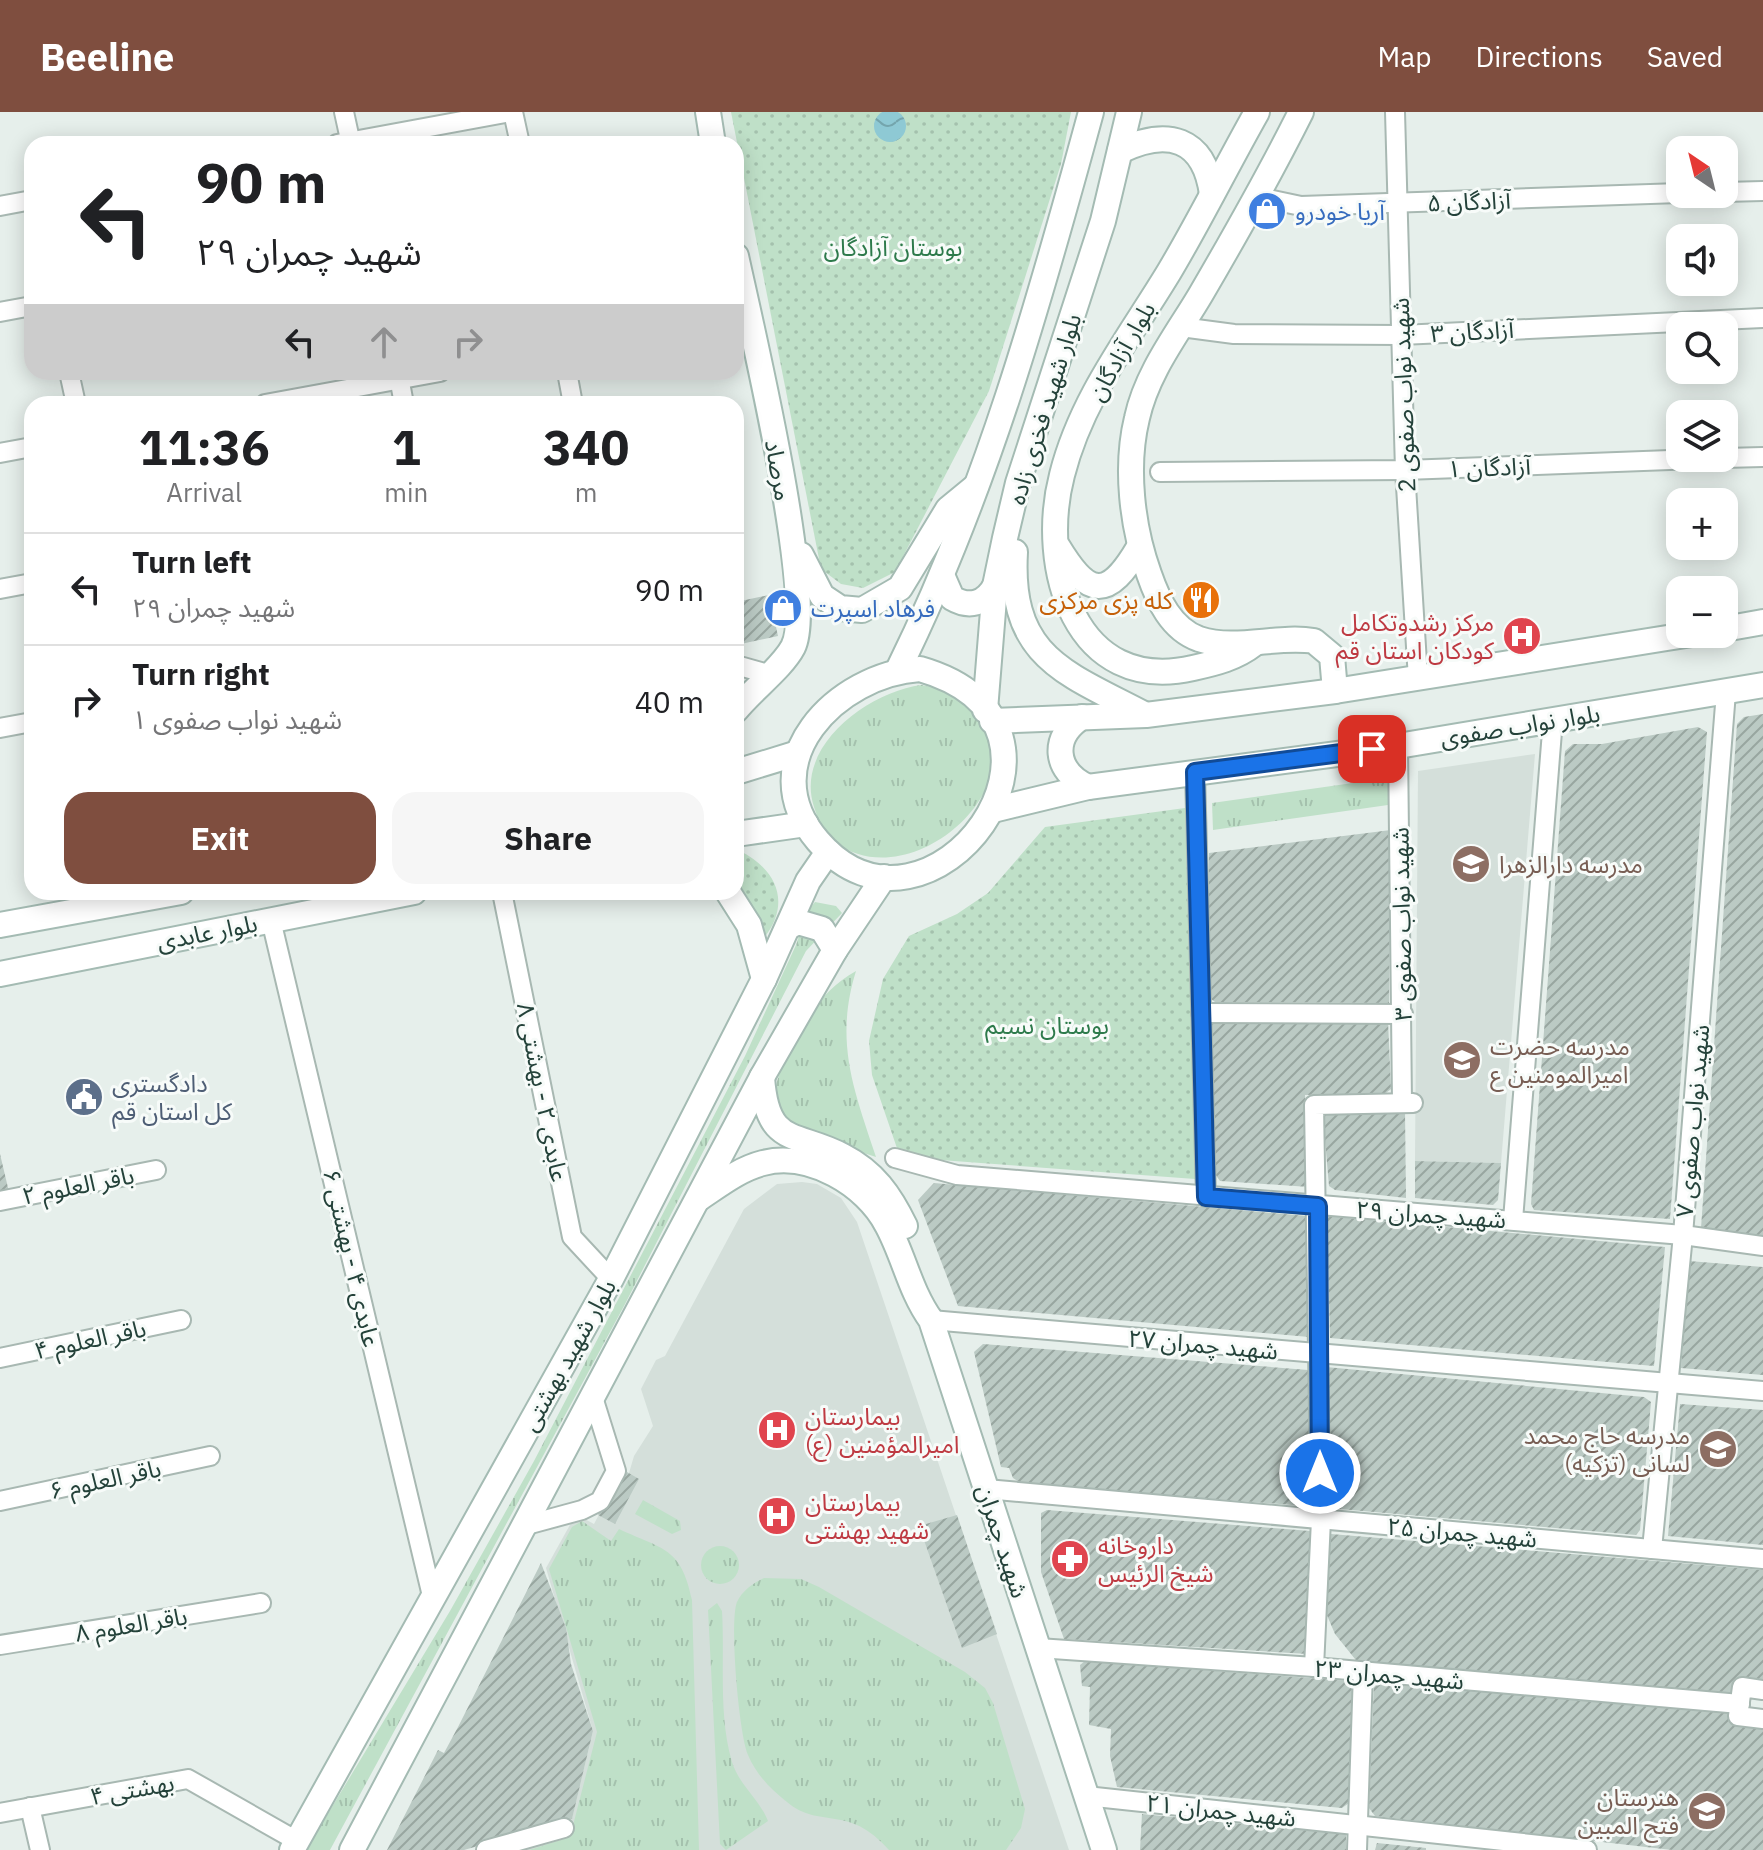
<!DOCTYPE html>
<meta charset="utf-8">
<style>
body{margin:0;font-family:"IBM Plex Sans","Noto Sans Arabic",sans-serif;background:#f6f6f6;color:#202124;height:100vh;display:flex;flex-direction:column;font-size:30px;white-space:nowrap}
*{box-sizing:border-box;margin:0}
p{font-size:26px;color:#757577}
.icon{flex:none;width:44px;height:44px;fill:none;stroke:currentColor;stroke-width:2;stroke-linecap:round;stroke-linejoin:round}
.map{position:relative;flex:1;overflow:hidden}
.sheet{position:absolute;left:24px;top:284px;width:720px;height:504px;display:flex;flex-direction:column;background:#fff;border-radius:24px;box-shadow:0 4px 20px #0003}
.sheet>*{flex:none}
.top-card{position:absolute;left:24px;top:24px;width:720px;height:244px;border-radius:24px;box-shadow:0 4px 20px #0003;background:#fff;color:#202124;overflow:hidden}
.needle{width:52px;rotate:325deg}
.controls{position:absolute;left:1666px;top:24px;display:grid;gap:16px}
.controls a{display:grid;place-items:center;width:72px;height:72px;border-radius:16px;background:#fff;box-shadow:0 4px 20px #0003;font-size:40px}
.pin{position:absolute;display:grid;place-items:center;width:68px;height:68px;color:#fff;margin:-34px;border-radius:16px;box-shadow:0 4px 12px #0006}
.me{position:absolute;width:88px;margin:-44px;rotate:0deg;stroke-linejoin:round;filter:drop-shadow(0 0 6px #0008)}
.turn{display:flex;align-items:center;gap:28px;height:168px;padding:0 40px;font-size:36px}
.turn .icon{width:104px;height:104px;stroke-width:2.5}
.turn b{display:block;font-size:56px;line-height:68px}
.lanes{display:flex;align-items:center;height:76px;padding:0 40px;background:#0003;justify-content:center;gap:40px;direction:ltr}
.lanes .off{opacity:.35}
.eta{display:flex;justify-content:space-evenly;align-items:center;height:136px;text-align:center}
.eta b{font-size:48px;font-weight:800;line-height:56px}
.cta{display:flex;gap:16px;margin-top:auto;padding:16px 40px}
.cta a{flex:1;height:92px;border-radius:24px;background:#7f4e3f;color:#fff;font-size:32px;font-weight:800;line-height:92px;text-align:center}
.cta a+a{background:#f6f6f6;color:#202124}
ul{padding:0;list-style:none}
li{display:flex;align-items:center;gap:24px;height:112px;padding:0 40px;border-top:2px solid #e0e0e0}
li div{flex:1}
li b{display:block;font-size:30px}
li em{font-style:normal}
header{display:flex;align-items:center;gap:48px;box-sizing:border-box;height:112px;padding:0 40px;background:#7f4e3f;color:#fff}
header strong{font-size:38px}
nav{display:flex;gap:44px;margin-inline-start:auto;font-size:28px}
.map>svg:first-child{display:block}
</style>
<header>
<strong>Beeline</strong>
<nav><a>Map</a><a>Directions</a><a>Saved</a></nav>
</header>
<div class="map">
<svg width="1763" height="1738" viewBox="0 0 1763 1738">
<defs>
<pattern id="grass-tufts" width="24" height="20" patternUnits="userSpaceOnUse" patternTransform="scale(2)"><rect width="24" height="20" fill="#bfe0c8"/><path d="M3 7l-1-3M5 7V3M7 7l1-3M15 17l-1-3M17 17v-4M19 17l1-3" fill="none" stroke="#a4c1ad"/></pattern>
<pattern id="park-dots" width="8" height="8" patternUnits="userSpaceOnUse" patternTransform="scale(2)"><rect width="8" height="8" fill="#bfe0c8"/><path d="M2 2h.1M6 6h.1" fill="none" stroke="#a4c1ad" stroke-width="1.8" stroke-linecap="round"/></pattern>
<pattern id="water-waves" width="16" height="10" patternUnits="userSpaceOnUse" patternTransform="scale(2)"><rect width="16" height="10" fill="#8ec9d4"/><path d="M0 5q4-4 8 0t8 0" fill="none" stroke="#74a5ad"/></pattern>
<pattern id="building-hatch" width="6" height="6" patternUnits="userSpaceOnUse" patternTransform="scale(2)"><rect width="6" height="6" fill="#bbcac4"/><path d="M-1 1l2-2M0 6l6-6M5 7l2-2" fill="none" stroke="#98a6a0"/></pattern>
</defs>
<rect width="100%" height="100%" fill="#e6efeb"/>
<g fill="#d4dfda">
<polygon points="1535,642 1501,1051 1415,1049 1418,659"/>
<polygon points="802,1070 817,1072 841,1086 857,1110 1069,1738 519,1738 568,1723 593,1619 546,1456 571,1411 581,1405 594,1412 615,1372 618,1373 629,1361 634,1344 653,1314 641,1277 656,1248 665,1244 744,1097 777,1072"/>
</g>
<g fill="url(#grass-tufts)">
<path d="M921,573C945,576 969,586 981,608C989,623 995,636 993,654C983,717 892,774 835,730C824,721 818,708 814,695C794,634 869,580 921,573Z"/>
<polygon points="1388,666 1388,693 1213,718 1212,691"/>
<polygon points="815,790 836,794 842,801 806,839 624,1194 330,1738 306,1738 450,1499 534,1349 745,944 796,833 807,800"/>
<path d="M856,859C834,930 854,978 876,1045L793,1018L773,985C783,939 813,882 856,859Z"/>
<polygon points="643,1388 680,1409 681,1418 672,1422 635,1402"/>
<path d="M582,1409L611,1429L619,1417C664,1438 681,1435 692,1488L699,1738H529L570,1725L597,1620L549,1457L572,1415Z"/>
<circle cx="720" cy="1453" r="19"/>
<path d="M764,1466L801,1467L819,1475L965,1560L985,1576L993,1591L1025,1697L1021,1716L1006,1738H889C848,1691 820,1718 787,1690C771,1678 756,1662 748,1643C739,1623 729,1509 737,1490C742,1479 753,1471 764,1466Z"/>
<path d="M717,1491L722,1499C725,1547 718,1603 732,1650C739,1673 760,1688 768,1709L726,1738L720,1732L708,1498Z"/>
</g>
<g fill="url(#park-dots)">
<polygon points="731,0 1071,0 1061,52 989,279 895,460 863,476 841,472 821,457"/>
<polygon points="1185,696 1195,1067 900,1045 872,963 869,929 883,867 909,824 957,802 988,781 1045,715"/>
<path d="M740,739C778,758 791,792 764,826L748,786L736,771V742Z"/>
</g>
<circle fill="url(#water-waves)" cx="890" cy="14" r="16"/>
<g fill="url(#building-hatch)">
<polygon points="769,483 778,524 736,533 736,490"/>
<polygon points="1763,602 1763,1137 1700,1130 1737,612 1744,605"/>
<polygon points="1698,615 1707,620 1670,1107 1534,1098 1531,1092 1565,639 1573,632 1602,632"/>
<polygon points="1391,718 1389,891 1215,890 1207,884 1209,741"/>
<polygon points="1388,909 1391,977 1386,981 1305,983 1309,1075 1220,1069 1215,1062 1210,910"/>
<polygon points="1330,998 1405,999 1406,1086 1335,1078 1329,1074 1323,1005"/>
<polygon points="0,1042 9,1080 0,1082"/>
<polygon points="1415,1049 1501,1051 1498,1088 1493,1093 1415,1086"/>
<polygon points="934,1071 1307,1104 1309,1225 958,1194 918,1088"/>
<polygon points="1327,1104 1665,1135 1654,1254 1330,1226"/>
<polygon points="1689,1149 1763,1155 1763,1263 1681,1256"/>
<polygon points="983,1232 1308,1258 1310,1364 1318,1364 1318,1395 1022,1372 1013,1366 1009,1356 1001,1355 974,1240"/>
<polygon points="1326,1255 1644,1285 1651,1290 1640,1418 1636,1423 1328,1396"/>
<polygon points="1680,1292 1763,1298 1763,1433 1668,1424"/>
<polygon points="627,1360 639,1367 615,1412 598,1403 615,1372 618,1373"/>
<polygon points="1047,1398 1310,1419 1314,1424 1308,1542 1064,1527 1041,1460 1041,1401"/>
<polygon points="957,1403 997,1522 962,1536 919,1414"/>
<polygon points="1331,1422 1763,1458 1763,1573 1732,1583 1369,1550 1359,1552 1335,1522 1326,1501 1328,1484 1321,1484 1327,1424"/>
<polygon points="541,1451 566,1516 571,1552 593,1619 572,1707 464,1738 387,1738 438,1638 444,1641 458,1615"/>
<polygon points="1085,1549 1349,1569 1354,1574 1349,1691 1342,1696 1117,1675 1110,1644 1111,1617 1089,1613 1090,1575 1082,1574 1080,1553"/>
<polygon points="1374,1570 1736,1600 1763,1614 1763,1738 1672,1738 1375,1704 1369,1696"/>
<polygon points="1142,1702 1346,1722 1346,1738 1140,1738"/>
<polygon points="1377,1731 1426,1736 1426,1738 1375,1738"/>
</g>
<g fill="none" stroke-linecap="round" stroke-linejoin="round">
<g stroke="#a8b8b2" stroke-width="22">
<g id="street">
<polyline points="344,0 351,32"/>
<polyline points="513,0 520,32"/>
<polyline points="1395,0 1405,358 1418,567"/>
<polyline points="337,32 511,0"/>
<polyline points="1724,80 1763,79"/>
<polyline points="1258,85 1301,94 1680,81"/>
<polyline points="0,94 32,88"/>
<polyline points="0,200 32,194"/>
<polyline points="1181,215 1234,222 1401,223 1763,206"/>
<polyline points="69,260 76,292"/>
<polyline points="398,260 404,292"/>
<polyline points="567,260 573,292"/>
<polyline points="265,292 440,260"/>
<polyline points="0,341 32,335"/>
<polyline points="1724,346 1763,345"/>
<polyline points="1160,360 1405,358 1723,346"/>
<polyline points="0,477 32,471"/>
<polyline points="736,553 768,562"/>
<polyline points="0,616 32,610"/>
<polyline points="1398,634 1402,990"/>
<polyline points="1195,660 1206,1085"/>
<polyline points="502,780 572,1125 611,1167"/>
<polyline points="271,808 432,1484"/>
<polyline points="1201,901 1403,902"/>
<polyline points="895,1046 957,1063 1683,1123 1763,1134"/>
<polyline points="0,1089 156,1058"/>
<polyline points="1513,1108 1553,607"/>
<polyline points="931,1208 1763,1279"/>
<polyline points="0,1246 181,1208"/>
<polyline points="1320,1361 1314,993 1413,991"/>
<polyline points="986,1377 1763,1447"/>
<polyline points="0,1389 210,1344"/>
<polyline points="523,1414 582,1398 600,1389 616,1359 592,1282"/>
<polyline points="1652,1437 1683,1123 1726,580"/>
<polyline points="0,1533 261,1491"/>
<polyline points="1038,1536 1314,1555 1740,1592"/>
<polyline points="1314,1555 1321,1408"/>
<polyline points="1763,1578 1742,1575 1738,1604 1763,1607"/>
<polyline points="1086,1684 1587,1738"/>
<polyline points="30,1695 40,1738"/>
<polyline points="0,1701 188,1667 297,1729"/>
<polyline points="486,1738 564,1716"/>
<polyline points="1357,1738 1363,1560"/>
</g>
</g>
<g stroke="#a4bbb3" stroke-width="28">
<g id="secondary">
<polyline points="708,0 713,32"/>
<path d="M1301,0C1270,62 1236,122 1201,182C1178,221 1147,260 1137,306C1125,355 1132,415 1149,462C1158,488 1171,517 1199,527C1236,539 1277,523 1314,529L1332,544L1335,579"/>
<path d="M1120,39C1167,16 1204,25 1212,82"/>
<path d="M736,144C750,209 817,489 793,535C782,556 752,578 736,598"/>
<path d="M1058,435C1089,486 1108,488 1139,435"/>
<path d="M1015,440C1009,545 1064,560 1144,602"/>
<polyline points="801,443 822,484 840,496 862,498 900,476 948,397 976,374"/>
<path d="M942,463L952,486C969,496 985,492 995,474"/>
<polyline points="1724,517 1763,510"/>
<path d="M1254,532C1236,546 1216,551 1193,556C1075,583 1038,455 1062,363C1081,287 1129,226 1169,160C1200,108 1227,53 1257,0"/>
<path d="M920,557C1112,612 929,858 818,729C750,650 837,562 920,557Z"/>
<path d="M898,558C986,380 1039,191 1091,0"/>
<polyline points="985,598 995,474 1005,426 1018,371 1103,109 1129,0"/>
<path d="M1082,605C1051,625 1054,659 1088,675"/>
<polyline points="992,609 1146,603 1335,579 1692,522"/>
<polyline points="736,660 798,641"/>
<polyline points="993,698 1088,675 1398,634 1763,573"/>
<polyline points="736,722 806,712"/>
<polyline points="728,780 749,813 764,867"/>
<polyline points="0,813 181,780"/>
<polyline points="788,815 798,810 822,817 835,838"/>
<polyline points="0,862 414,780"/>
<path d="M762,965C767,1036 796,1019 843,1044C874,1060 890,1083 905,1114"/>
<path d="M698,1087C718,1074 739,1057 763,1051C809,1039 866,1072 887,1113C904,1144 910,1179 931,1208L1104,1738"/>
<polyline points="292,1738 611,1167 764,867 808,769 828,740"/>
<polyline points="352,1738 762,965 835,838 884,765"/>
</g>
</g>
<use href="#street" stroke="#fff" stroke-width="18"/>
<use href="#secondary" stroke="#fff" stroke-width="24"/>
</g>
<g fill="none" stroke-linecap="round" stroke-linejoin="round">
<g stroke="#114b97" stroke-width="20">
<polyline id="route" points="1320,1361 1318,1094 1206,1085 1195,660 1372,637"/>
</g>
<use href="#route" stroke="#1a73e8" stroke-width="14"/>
</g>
<defs>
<g id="shop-disc" transform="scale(2)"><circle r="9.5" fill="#3f7fe0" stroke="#f7fbf9"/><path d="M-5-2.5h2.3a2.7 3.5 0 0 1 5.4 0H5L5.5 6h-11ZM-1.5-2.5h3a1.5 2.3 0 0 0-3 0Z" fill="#fff"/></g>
<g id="restaurant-disc" transform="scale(2)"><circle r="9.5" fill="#e8710a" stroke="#f7fbf9"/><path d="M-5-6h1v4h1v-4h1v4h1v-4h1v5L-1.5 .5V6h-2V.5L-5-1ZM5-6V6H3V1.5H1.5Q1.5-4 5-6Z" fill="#fff"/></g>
<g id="hospital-disc" transform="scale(2)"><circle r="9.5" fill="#e0444e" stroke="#f7fbf9"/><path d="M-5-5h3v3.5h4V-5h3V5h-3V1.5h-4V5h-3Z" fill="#fff"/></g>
<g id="school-disc" transform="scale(2)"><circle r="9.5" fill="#8d6e63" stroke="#f7fbf9"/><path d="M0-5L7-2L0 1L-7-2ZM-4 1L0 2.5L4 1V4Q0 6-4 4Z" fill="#fff"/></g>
<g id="civic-disc" transform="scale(2)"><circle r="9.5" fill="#5c6f8a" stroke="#f7fbf9"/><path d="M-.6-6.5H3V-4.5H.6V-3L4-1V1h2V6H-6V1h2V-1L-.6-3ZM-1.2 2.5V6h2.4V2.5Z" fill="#fff"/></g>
<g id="pharmacy-disc" transform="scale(2)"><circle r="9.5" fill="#e0444e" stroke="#f7fbf9"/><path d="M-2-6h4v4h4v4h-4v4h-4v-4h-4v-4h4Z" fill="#fff"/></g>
</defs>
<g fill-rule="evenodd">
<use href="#shop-disc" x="1267" y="99"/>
<use href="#restaurant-disc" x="1201" y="488"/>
<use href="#shop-disc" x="783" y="496"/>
<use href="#hospital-disc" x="1522" y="524"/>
<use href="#school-disc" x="1471" y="752"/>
<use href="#school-disc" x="1462" y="948"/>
<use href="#civic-disc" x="84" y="985"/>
<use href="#hospital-disc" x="777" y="1318"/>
<use href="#school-disc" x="1718" y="1337"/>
<use href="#hospital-disc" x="777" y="1404"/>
<use href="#pharmacy-disc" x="1070" y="1447"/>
<use href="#school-disc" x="1707" y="1699"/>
</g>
<g text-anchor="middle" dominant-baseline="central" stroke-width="6" stroke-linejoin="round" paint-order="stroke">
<g font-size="24" fill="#24423a" stroke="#f7fbf9">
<text transform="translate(1469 89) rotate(-2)">آزادگان ۵</text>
<text transform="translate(1472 219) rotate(-3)">آزادگان ۳</text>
<text transform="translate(1121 239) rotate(-60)">بلوار آزادگان</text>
<text transform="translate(1403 283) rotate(-92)">شهید نواب صفوی 2</text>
<text transform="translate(1044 297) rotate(-73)">بلوار شهید فخری زاده</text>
<text transform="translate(1489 355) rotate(-2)">آزادگان ۱</text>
<text transform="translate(779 358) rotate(80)">مرصاد</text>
<text transform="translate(1520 613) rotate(-9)">بلوار نواب صفوی</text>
<text transform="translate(1401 812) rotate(-91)">شهید نواب صفوی ۳</text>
<text transform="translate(207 820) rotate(-11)">بلوار عابدی</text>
<text transform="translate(543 980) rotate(79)">عابدی ۲ - بهشتی ۸</text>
<text transform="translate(1692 1009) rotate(-85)">شهید نواب صفوی ۷</text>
<text transform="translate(78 1073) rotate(-11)">باقر العلوم ۲</text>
<text transform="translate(1431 1102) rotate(4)">شهید چمران ۲۹</text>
<text transform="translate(352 1146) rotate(77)">عابدی ۴ - بهشتی ۶</text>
<text transform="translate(90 1227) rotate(-12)">باقر العلوم ۴</text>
<text transform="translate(1203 1232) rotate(5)">شهید چمران ۲۷</text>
<text transform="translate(568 1243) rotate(-61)">بلوار شهید بهشتی</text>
<text transform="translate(105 1367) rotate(-12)">باقر العلوم ۶</text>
<text transform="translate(1462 1420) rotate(5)">شهید چمران ۲۵</text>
<text transform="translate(1003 1429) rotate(72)">شهید چمران</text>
<text transform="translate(131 1512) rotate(-9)">باقر العلوم ۸</text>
<text transform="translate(1389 1562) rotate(5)">شهید چمران ۲۳</text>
<text transform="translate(132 1677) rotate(-10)">بهشتی ۴</text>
<text transform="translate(1221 1698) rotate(6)">شهید چمران ۲۱</text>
</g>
<g font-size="24" fill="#366cbe" stroke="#f7fbf9" text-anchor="start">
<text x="1295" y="99">آریا خودرو</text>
<text x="811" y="496">فرهاد اسپرت</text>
</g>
<g font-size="24" fill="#2d7a4b" stroke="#f7fbf9">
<text x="893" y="135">بوستان آزادگان</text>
<text x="1047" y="913">بوستان نسیم</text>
</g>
<g font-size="24" fill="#c56008" stroke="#f7fbf9" text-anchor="end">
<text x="1173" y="488">کله پزی مرکزی</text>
</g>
<g font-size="24" fill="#be3a42" stroke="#f7fbf9" text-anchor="start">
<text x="1494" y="510" text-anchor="end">مرکز رشدوتکامل<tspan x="1494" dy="28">کودکان استان قم</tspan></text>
<text x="805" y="1304">بیمارستان<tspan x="805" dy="28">امیرالمؤمنین (ع)</tspan></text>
<text x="805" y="1390">بیمارستان<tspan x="805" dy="28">شهید بهشتی</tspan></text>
<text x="1098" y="1433">داروخانه<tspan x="1098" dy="28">شیخ الرئیس</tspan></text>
</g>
<g font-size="24" fill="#785e54" stroke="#f7fbf9" text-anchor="start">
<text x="1499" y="752">مدرسه دارالزهرا</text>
<text x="1490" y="934">مدرسه حضرت<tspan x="1490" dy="28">امیرالمومنین ع</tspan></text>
<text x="1690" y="1323" text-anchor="end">مدرسه حاج محمد<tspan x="1690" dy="28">لسانی (تزکیه)</tspan></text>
<text x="1679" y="1685" text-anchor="end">هنرستان<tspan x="1679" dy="28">فتح المبین</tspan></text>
</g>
<g font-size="24" fill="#4e5e75" stroke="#f7fbf9" text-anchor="start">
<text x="112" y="971">دادگستری<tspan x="112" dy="28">کل استان قم</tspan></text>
</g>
</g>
</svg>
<div class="controls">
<a><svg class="needle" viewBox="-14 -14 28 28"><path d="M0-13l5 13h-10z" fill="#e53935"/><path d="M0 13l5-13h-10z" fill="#757577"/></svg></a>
<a><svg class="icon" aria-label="sound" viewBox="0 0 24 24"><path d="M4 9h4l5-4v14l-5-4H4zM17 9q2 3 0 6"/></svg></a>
<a><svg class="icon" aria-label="search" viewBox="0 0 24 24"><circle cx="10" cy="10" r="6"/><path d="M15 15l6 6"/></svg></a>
<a><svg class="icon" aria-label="layers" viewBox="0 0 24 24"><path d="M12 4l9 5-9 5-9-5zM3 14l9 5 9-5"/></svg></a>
<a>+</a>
<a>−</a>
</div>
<div class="pin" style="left:1372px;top:637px;background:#d93025"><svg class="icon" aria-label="arrive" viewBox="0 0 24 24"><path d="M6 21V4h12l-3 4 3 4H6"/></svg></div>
<svg class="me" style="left:1320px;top:1361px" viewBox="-20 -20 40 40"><circle r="17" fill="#1a73e8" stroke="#fff" stroke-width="3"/><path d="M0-11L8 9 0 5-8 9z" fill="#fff"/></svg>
<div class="top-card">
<div class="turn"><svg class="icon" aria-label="left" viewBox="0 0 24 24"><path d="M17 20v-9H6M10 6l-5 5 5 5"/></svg><div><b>90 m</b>شهید چمران ۲۹</div></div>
<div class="lanes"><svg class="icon" aria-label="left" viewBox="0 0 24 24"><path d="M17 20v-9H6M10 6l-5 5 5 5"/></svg><svg class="icon off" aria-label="ahead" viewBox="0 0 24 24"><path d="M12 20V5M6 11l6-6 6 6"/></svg><svg class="icon off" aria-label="right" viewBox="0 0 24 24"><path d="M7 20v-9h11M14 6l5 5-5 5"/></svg></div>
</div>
<section class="sheet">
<div class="eta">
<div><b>11:36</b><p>Arrival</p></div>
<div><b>1</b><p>min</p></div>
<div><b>340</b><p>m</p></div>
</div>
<ul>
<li><svg class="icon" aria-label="left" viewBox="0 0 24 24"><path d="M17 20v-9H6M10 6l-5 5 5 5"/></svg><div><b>Turn left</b><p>شهید چمران ۲۹</p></div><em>90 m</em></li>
<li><svg class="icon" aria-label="right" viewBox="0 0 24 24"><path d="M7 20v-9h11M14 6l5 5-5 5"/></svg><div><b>Turn right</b><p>شهید نواب صفوی ۱</p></div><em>40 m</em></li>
</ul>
<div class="cta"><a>Exit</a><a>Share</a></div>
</section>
</div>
